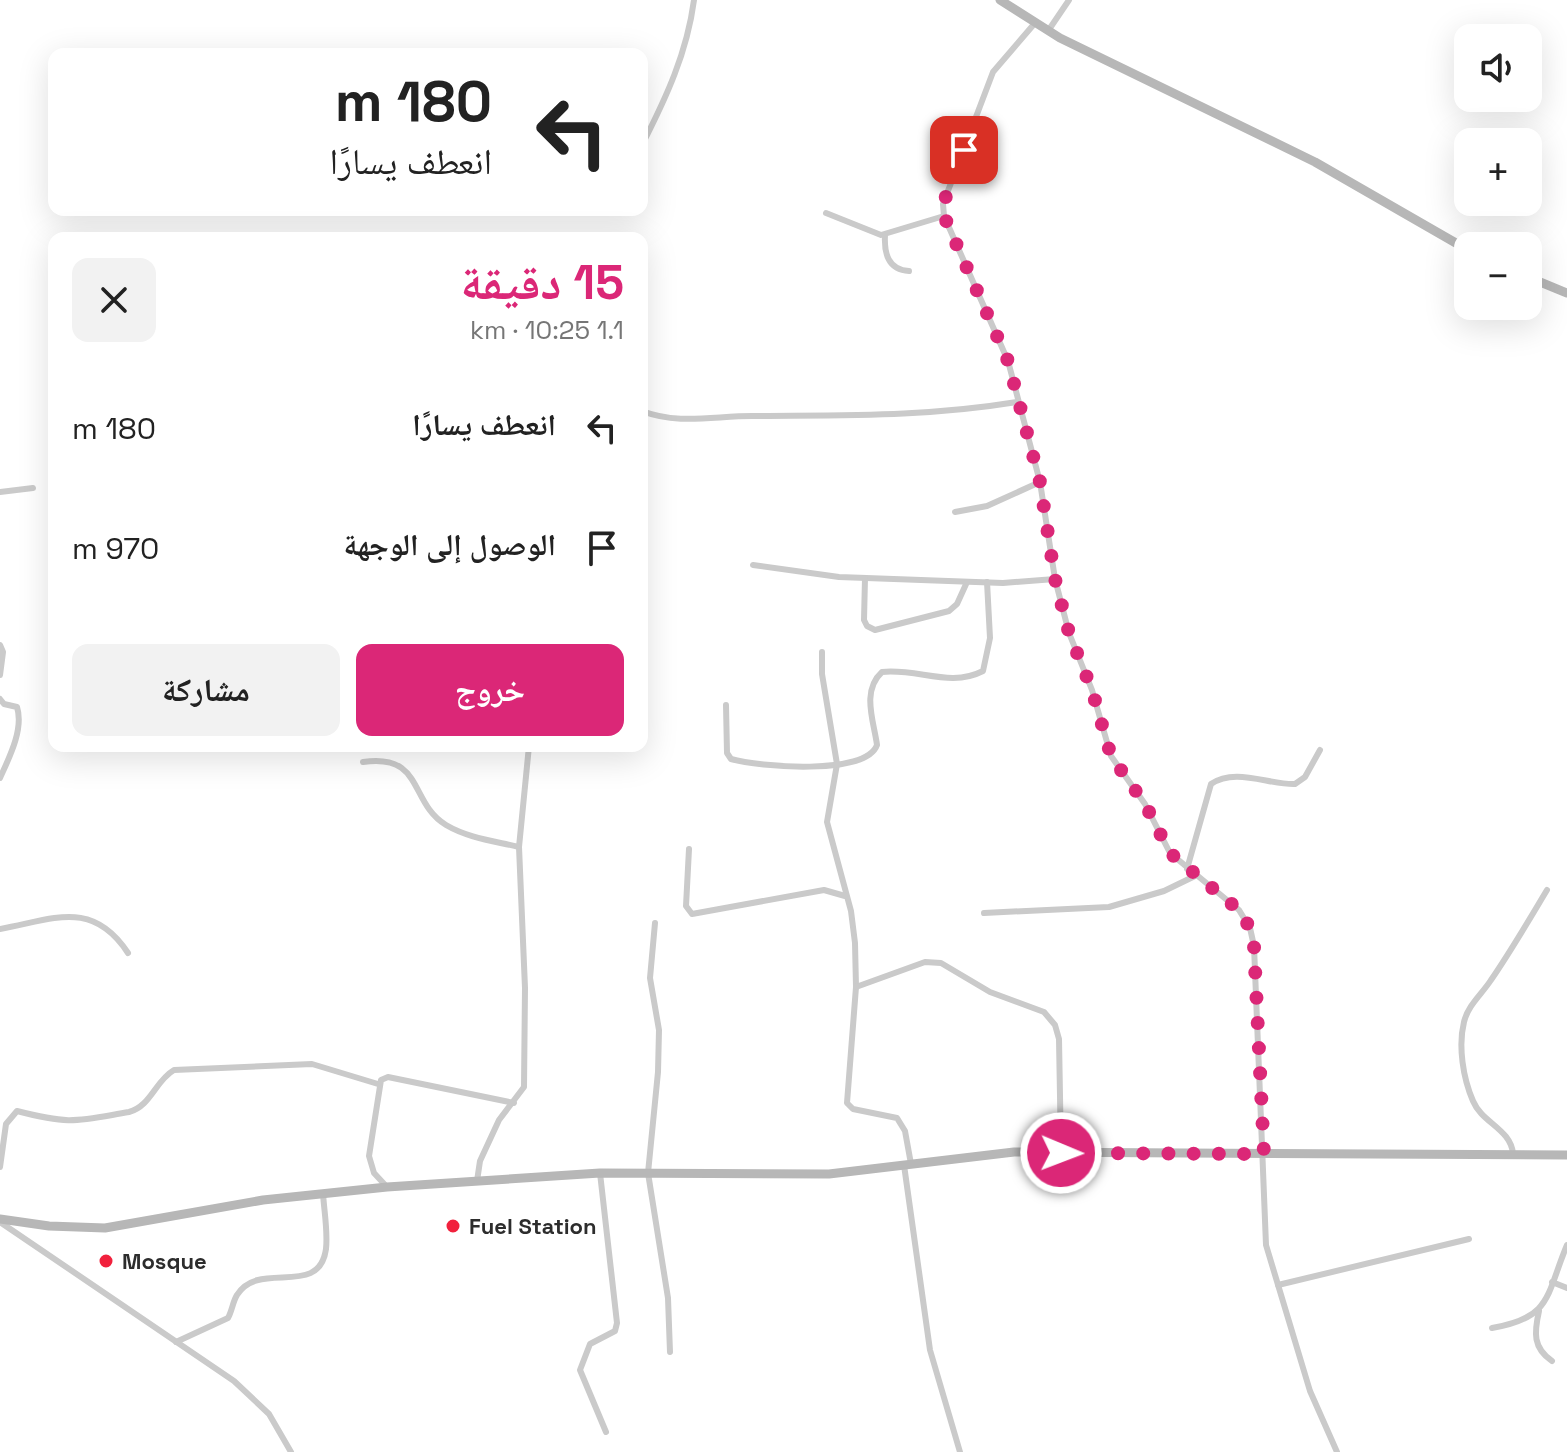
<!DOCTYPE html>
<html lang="ar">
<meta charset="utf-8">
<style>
body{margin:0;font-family:"Space Grotesk","Noto Naskh Arabic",sans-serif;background:#f2f2f2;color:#222;direction:rtl;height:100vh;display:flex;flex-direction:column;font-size:30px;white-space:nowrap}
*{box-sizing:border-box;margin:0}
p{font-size:26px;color:#767676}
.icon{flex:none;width:44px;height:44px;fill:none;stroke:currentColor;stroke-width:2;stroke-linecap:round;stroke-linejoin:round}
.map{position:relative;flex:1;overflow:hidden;direction:ltr}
.side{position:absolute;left:48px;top:232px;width:600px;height:520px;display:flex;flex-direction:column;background:#fff;border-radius:16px;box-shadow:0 8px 32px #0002;direction:rtl}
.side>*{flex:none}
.banner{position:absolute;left:48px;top:48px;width:600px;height:168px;border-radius:16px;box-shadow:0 8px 32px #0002;direction:rtl;background:#fff;color:#222;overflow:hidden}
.buttons{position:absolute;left:1454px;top:24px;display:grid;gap:16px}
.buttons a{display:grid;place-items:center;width:88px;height:88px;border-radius:16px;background:#fff;box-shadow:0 8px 32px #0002;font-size:40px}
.pin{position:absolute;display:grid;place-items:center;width:68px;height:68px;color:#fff;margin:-34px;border-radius:16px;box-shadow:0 4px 12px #0006}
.me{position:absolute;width:88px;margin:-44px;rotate:91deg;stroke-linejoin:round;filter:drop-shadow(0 0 6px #0008)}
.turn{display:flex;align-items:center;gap:28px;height:168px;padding:0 24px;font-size:36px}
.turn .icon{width:104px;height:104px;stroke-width:2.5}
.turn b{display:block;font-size:56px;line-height:68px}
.round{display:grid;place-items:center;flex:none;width:84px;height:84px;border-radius:16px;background:#f2f2f2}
.headline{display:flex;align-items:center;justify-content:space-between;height:136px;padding:0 24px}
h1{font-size:48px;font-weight:800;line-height:60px;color:#db2777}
.button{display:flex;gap:16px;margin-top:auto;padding:16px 24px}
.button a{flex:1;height:92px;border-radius:16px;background:#db2777;color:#fff;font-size:32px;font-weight:800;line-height:92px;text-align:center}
.button a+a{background:#f2f2f2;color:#222}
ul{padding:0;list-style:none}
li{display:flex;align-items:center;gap:24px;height:120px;padding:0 24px}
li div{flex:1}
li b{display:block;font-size:30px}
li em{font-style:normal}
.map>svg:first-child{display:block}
</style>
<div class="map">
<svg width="1567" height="1452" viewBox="0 0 1567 1452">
<rect width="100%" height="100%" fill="#fff"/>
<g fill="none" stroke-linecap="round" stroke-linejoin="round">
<g stroke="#cacaca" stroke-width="6">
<polyline points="1035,23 993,72 943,204 944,216 1008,361 1040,482 1055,579 1069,633 1092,690 1111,756 1145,804 1170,853 1239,910 1250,928 1254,946 1266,1245 1310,1391 1337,1452"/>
<polyline points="1048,31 1069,0"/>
<path d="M642,145C666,98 687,53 694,0"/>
<polyline points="826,213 881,235 944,216"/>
<path d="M885,235C884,253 888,270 909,271"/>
<path d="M642,411C678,425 714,416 752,416C844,415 925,417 1017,402"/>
<polyline points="0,492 33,488"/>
<polyline points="955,512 987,506 1040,482"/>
<polyline points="753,565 839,577 1003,583 1055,579"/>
<polyline points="865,578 864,620 867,626 875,630 949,611 957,604 967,582"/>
<polyline points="0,645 3,652 0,675"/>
<polyline points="822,652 822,674 837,764 827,822 851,911 855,943 856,987 847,1103 853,1109 897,1118 905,1131 911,1164"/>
<path d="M0,699L4,704L17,707C24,729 9,758 0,778"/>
<path d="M726,705L727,753L731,759C758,767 866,776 877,745C874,722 861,691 882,672C918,668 950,688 983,671L990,638L987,582"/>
<path d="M363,762C424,753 409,803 446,825C468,838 494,841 519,847"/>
<polyline points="689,849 686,906 692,914 824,890 845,896"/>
<path d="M1187,869L1211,784C1235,767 1269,785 1295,784L1305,777L1320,750"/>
<polyline points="984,913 1109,907 1164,891 1195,876"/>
<polyline points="655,923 650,978 659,1030 658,1072 648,1173 668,1298 670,1352"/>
<path d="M0,929C52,920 92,898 128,953"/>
<polyline points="856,987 925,962 941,963 990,992 1044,1012 1055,1025 1059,1039 1061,1153"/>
<path d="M1513,1154C1511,1129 1482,1123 1473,1101C1463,1078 1458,1046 1464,1022C1468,1005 1482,994 1491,980C1511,951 1529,920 1547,890"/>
<polyline points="904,1165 930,1350 960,1452"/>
<path d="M0,1167L6,1124L17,1111C71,1125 76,1121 129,1112C151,1106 155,1081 174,1070L312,1064L378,1084"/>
<polyline points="600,1173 617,1323 615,1331 590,1344 580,1370 606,1432"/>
<polyline points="477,1181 480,1161 499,1120 524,1087 525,988 519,847 529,746"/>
<polyline points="387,1187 374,1173 369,1156 381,1080 388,1077 514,1103"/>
<polyline points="0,1222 234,1381 269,1414 291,1452"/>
<polyline points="1552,1282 1567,1288"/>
<polyline points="1278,1285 1469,1239"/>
<path d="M1539,1311C1534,1333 1533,1348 1552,1361"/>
<path d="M1492,1328C1552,1318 1546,1295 1567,1245"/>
<path d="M176,1342L228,1318C232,1311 233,1301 237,1295C259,1259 319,1299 326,1249C328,1231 324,1211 323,1193"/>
</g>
<g stroke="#b7b7b7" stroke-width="9">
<polyline points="1000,0 1060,38 1315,162 1468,250"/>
<polyline points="1528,277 1567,293"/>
<polyline points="0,1219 49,1226 105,1228 263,1200 387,1187 600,1173 829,1174 1014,1152 1567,1155"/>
</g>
</g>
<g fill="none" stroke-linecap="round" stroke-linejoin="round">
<polyline stroke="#db2777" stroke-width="14" stroke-dasharray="0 25.2" points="964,150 943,204 944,216 1008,361 1040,482 1055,579 1069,633 1092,690 1111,756 1145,804 1170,853 1239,910 1250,928 1254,946 1264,1154 1061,1153"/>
</g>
<g fill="#f1213d" stroke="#fff" stroke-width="3">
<circle cx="453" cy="1226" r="8"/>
<circle cx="106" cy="1261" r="8"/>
</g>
<g text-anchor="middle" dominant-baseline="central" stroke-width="8" stroke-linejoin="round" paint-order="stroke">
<g font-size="22" font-weight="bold" fill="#2d2d2d" stroke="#fff" text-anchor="start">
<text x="469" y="1226">Fuel Station</text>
<text x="122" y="1261">Mosque</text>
</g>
</g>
</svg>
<div class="buttons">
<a><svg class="icon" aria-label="sound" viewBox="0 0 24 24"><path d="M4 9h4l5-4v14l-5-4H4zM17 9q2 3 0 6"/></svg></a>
<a>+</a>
<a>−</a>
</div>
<div class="pin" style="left:964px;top:150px;background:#d93025"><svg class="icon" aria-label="arrive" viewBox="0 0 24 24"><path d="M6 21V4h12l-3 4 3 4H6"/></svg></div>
<svg class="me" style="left:1061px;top:1153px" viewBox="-20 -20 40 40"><circle r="17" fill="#db2777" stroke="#fff" stroke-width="3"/><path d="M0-11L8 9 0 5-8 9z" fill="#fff"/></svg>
<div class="banner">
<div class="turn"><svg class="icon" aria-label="left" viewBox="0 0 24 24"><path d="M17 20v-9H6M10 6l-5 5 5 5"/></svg><div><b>180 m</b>انعطف يسارًا</div></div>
</div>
<section class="side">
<div class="headline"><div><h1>15 دقيقة</h1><p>1.1 km · 10:25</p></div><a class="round"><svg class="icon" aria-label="close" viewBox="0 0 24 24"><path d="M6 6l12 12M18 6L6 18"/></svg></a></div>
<ul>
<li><svg class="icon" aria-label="left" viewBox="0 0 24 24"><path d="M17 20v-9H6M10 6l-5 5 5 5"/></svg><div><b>انعطف يسارًا</b></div><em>180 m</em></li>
<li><svg class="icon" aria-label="arrive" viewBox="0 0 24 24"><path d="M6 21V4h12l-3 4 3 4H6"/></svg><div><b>الوصول إلى الوجهة</b></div><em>970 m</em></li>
</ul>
<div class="button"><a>خروج</a><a>مشاركة</a></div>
</section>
</div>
